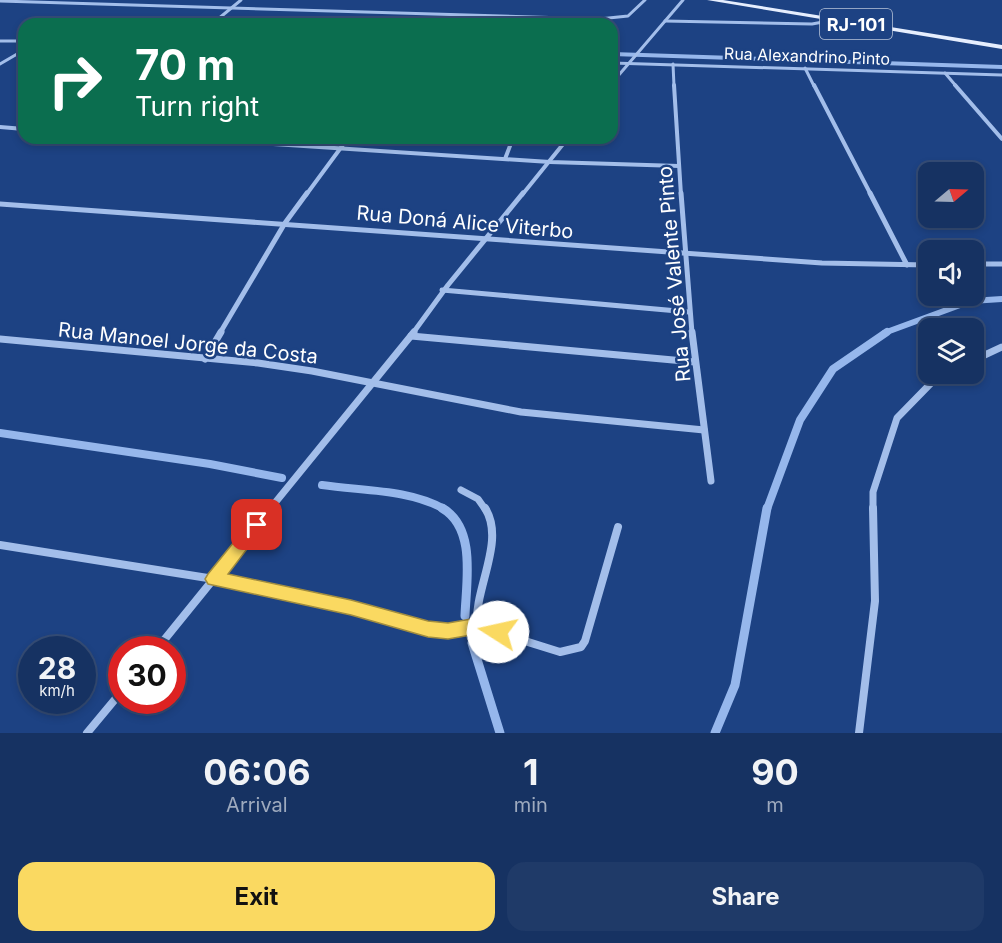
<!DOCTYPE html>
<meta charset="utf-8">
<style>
body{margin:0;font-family:Inter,sans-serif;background:#1f3a68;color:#f1f3f6;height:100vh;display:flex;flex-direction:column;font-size:22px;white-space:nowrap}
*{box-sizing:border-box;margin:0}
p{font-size:20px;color:#9eaabe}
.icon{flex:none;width:33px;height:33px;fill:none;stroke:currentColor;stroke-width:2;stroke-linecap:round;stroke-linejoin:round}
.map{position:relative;height:733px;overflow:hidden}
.drawer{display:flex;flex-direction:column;background:#163262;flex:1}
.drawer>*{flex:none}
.banner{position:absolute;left:18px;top:18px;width:600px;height:126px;border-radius:18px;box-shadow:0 3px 9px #0003,0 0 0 2px #354d77;background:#0b6e4f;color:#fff;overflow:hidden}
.needle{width:39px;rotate:71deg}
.controls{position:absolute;left:918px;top:162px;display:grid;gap:12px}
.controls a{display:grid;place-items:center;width:66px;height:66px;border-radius:12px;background:#163262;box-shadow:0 3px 9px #0003,0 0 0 2px #354d77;font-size:30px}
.speed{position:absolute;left:18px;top:636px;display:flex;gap:12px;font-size:30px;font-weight:700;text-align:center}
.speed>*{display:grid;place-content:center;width:78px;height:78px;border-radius:50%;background:#163262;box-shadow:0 3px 9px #0003,0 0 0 2px #354d77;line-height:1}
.speed small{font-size:15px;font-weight:400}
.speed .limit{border:9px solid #d22;background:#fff;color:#111}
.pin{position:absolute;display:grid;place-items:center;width:51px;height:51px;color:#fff;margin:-26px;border-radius:12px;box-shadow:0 3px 9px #0006}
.me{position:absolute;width:66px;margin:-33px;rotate:280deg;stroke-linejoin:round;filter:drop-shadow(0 0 4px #0008)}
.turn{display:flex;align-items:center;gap:21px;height:126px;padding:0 18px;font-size:27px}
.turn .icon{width:78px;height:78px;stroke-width:2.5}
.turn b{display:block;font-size:42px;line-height:51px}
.eta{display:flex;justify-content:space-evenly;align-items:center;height:102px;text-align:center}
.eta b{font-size:36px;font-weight:700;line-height:42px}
.cta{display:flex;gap:12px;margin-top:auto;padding:12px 18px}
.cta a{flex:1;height:69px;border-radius:18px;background:#fad961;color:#111;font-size:24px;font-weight:700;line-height:69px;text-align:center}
.cta a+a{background:#1f3a68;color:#f1f3f6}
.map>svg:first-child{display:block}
</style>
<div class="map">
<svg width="1002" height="733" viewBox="0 0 1002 733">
<rect width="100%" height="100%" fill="#1d4283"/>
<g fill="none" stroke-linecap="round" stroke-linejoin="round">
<g stroke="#96b7ec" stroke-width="4">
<polyline points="54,21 54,24"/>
<polyline points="612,54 1002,67"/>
</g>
<polyline stroke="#96b7ec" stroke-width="6" points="884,333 971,301 1002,299"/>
<g stroke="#96b7ec" stroke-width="8">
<polyline points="0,433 210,464 282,478"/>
<path d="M322,485C362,491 409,489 444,509"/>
<polyline points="767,509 800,420 833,369 887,332"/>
</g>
<g stroke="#96b7ec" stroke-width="9">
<path d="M442,508C477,528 466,583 465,616"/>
<polyline points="472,643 500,733"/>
<polyline points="715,733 735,685 767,508"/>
</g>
<g stroke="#a3beea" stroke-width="3">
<polyline points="0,1 599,19 628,16 645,0"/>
<polyline points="665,21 812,24 834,20"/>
<polyline points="212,24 241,0"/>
<polyline points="0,41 24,41"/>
<polyline points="612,63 1002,75"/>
<polyline points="0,64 24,50"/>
<polyline points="673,64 674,86"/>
<polyline points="805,68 814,86"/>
<polyline points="945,73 956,86"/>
<polyline points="612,83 683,0"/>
</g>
<g stroke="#a3beea" stroke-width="4">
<polyline points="674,85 681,195"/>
<polyline points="814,85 871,195"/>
<polyline points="955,85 1002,139"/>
<polyline points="0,127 24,129"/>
<polyline points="179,138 550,162 679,166"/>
<polyline points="505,159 513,138"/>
<polyline points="306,195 348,138"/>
<polyline points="522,195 568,138"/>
</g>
<g stroke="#a3beea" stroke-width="5">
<polyline points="681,193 692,333"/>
<polyline points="870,193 907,265"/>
<polyline points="0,204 822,263 928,265"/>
<polyline points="974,264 1002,264"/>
<polyline points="442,290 689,312"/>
<polyline points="220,333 285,223 307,193"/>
<polyline points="413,333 448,285 523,193"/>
</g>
<g stroke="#a3beea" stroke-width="7">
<polyline points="692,332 711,481"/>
<polyline points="411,336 695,362"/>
<polyline points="0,339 258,363 312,371 521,412 704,430"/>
<polyline points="205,359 221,332"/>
<polyline points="974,360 1002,347"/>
<polyline points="461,490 478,499 485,509"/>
<polyline points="270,509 414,332"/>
<polyline points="873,509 873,492 897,418 937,377 945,374"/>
</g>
<g stroke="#a3beea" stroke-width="8">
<polyline points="0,545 214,579 351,608 428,629 448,631 477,626 560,652 581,647 585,641 618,527"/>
<path d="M477,626C474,588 506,541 485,508"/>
<polyline points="156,650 271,508"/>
<polyline points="87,733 122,691"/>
<polyline points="859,733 875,601 873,508"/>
</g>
<polygon fill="#e6eefe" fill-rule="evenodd" points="707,0 723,0 1002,45 1002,49"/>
</g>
<polygon fill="#fad961" stroke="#a28d3f" stroke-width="1.5" points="257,519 263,521 265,525 228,574 351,600 428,621 448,623 477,618 505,627 507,632 505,638 498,640 477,634 448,639 428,637 351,615 208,584 205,579 208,574 251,521"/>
<g text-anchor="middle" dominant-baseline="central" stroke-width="5" stroke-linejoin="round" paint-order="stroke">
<g font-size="16" fill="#fff" stroke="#1d4283">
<text transform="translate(807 56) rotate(2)">Rua Alexandrino Pinto</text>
</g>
<rect fill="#1d4283" stroke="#bbc6da" stroke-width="1.5" x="820" y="9" width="72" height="30" rx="4.5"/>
<g font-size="18" font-weight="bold" fill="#fff">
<text x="856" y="24">RJ-101</text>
</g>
<g font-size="20" fill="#fff" stroke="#1d4283">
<text transform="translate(465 222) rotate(5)">Rua Doná Alice Viterbo</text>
<text transform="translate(674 274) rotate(-95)">Rua José Valente Pinto</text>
<text transform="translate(188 343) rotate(6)">Rua Manoel Jorge da Costa</text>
</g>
</g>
</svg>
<div class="controls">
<a><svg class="needle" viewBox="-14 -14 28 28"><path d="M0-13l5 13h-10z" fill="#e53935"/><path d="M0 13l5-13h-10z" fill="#9eaabe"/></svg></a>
<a><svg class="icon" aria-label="sound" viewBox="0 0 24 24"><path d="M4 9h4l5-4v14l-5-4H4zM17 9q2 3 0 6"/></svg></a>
<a><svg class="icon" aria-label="layers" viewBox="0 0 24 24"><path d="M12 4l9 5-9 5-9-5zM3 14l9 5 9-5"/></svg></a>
</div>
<div class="speed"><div>28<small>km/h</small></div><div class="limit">30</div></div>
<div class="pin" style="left:257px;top:525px;background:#d93025"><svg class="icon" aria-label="arrive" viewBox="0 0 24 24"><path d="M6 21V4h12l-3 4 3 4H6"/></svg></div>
<svg class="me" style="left:498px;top:632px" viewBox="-20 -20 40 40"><circle r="19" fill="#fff"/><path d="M0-13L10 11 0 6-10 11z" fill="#fad961"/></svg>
<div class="banner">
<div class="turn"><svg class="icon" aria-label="right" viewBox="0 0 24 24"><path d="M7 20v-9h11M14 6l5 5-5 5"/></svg><div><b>70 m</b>Turn right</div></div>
</div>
</div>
<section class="drawer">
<div class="eta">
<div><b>06:06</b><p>Arrival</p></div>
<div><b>1</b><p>min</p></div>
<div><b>90</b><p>m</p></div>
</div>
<div class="cta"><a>Exit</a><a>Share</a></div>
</section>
